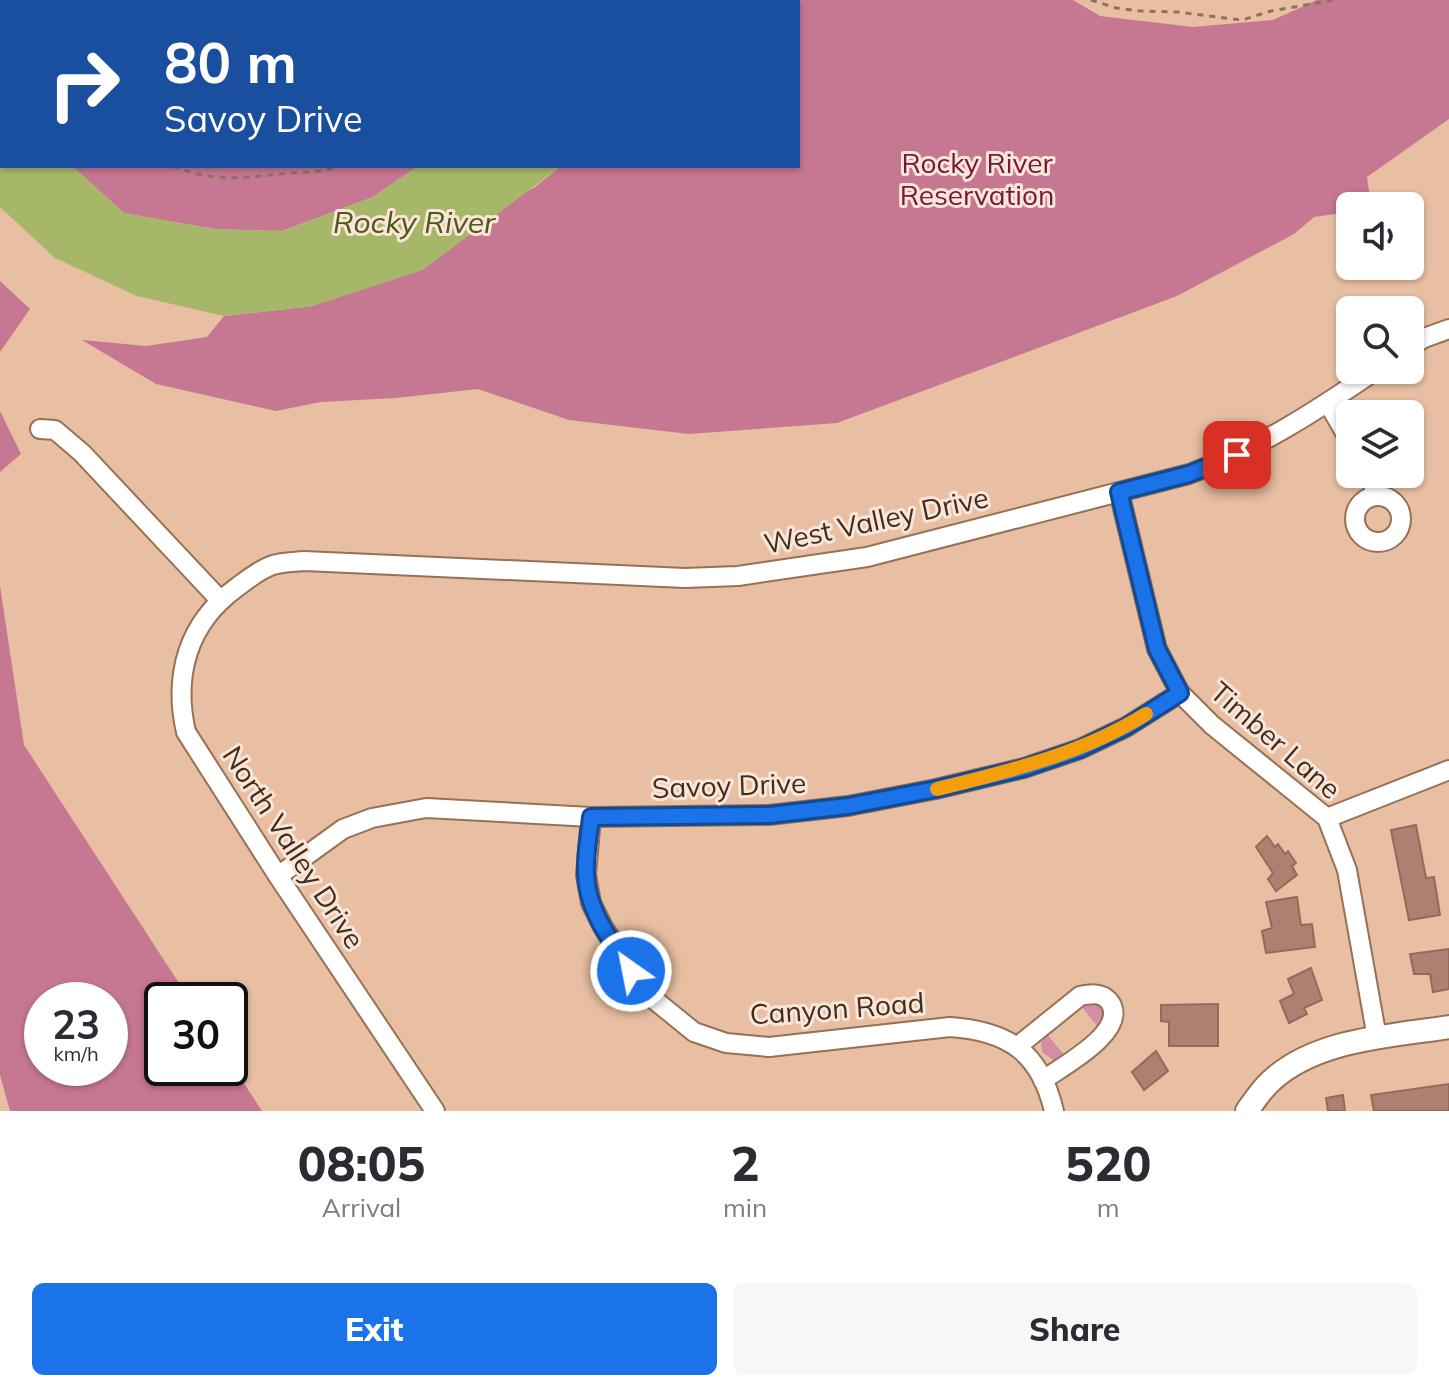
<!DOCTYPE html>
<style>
body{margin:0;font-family:Mulish,sans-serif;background:#f7f7f7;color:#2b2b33;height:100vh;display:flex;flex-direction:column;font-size:30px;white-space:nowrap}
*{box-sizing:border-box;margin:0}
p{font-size:26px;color:#7c7c81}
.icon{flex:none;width:44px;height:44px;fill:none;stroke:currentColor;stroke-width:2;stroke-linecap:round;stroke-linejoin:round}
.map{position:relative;height:1111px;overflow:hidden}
.panel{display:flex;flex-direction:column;background:#fff;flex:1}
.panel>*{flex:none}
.guide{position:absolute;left:0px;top:0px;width:800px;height:168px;box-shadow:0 2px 6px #0004;background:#1a4fa0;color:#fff;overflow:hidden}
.fabs{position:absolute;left:1336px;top:192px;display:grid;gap:16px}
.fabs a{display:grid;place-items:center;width:88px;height:88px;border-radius:12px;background:#fff;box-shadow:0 2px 6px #0004;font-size:40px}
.speed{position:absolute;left:24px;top:982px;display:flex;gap:16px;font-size:40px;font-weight:700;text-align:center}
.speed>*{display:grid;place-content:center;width:104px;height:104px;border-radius:50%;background:#fff;box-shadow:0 2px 6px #0004;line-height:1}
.speed small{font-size:20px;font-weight:400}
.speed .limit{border:4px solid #111;border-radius:12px;background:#fff;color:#111}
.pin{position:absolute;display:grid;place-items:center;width:68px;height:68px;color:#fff;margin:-34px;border-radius:16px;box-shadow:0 4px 12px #0006}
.me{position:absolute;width:88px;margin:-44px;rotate:327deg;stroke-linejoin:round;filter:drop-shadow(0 0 6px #0008)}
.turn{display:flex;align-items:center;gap:28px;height:168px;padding:0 32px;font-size:36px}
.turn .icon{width:104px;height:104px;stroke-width:2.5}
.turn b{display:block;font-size:56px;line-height:68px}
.eta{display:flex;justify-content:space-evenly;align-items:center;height:136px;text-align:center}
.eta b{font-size:48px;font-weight:800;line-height:56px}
.cta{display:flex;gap:16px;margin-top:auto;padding:16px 32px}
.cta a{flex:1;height:92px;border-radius:12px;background:#1a73e8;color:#fff;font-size:32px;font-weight:800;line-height:92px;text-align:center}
.cta a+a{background:#f7f7f7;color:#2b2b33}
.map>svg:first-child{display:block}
</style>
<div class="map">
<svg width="1449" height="1111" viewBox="0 0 1449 1111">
<rect width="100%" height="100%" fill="#e8bfa2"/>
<g fill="#d28ea4">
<polygon points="1096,1003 1104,1011 1105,1017 1099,1028 1081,1006"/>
<polygon points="1046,1033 1065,1056 1059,1061 1053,1060 1042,1052 1041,1044"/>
</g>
<g fill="#c67792" fill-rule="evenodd">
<polygon points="0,0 143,0 146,2 2,2 2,100"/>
<polygon points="515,0 647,0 512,2"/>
<polygon points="764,0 1073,0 1100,16 1193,27 1273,20 1317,0 1449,0 1449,119 1367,177 1371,206 1350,206 1350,212 1314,217 1294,234 1177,296 837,423 689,434 569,420 478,389 396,398 321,402 276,411 156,384 82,340 146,346 207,337 224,316 313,306 535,187 561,166 798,166 798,2 762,2"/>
<polygon points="72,166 418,166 373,197 282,231 214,229 124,213"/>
<polygon points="0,281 30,309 0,352"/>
<polygon points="0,411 21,454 0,472"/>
<path d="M0,586L24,745L190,1000H162V1068H230V1062L262,1111H10L0,1075ZM42,1000H110V1068H42Z"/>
</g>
<polygon fill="#a7b76a" points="0,97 2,166 72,166 124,213 214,229 282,231 373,197 418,166 561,166 423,270 313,306 224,316 137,296 55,258 0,207"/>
<g fill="#ae8072" stroke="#96695b" stroke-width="2">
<polygon points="1416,825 1426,878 1434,877 1440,915 1409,920 1391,830"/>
<polygon points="1267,836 1275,847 1278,844 1285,854 1288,851 1296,863 1292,866 1297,875 1276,891 1268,879 1273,873 1256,847"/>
<polygon points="1297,897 1301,925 1312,924 1315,947 1266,953 1262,931 1272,928 1266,902"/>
<polygon points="1449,949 1449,989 1433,992 1430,974 1414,974 1410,954"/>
<polygon points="1311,968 1322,1000 1304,1008 1307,1014 1289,1023 1280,1001 1294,994 1288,979"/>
<polygon points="1218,1004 1218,1046 1169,1046 1169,1022 1161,1021 1161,1005"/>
<polygon points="1156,1051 1168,1071 1144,1090 1132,1072"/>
<polygon points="1449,1084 1449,1111 1374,1111 1371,1095"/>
<polygon points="1343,1095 1345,1111 1328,1111 1326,1098"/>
</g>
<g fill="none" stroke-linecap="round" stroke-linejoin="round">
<g stroke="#967155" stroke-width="22">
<g id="minor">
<polyline points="1410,347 1424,338 1449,329"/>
<polyline points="1328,403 1350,441"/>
<polyline points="40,429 55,430 82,453 220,600"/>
<polyline points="1369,474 1377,495"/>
<polyline points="1119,492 1157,649 1180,693 1212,725 1327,818 1347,870 1377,1038"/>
<circle cx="1378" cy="519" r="23"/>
<path d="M591,817L586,875L591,903L603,927L646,993L694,1032L726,1043L769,1047L950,1027C1008,1031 1040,1052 1054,1111"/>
<polyline points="1327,818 1449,770"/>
<polyline points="278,876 343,829 372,818 426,808 591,817 769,815 848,806 936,789 1024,768 1080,749 1126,727 1180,693"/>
<path d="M1018,1046L1080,996C1090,994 1101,992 1109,1001C1131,1030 1063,1066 1043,1080"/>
<path d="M435,1111L278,876L186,732C173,675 188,623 236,588C247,580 260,569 273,565C282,562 295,562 304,561L685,578L738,576L867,557L1189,474C1258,449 1316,411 1376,370"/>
</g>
</g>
<g stroke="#967155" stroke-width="26">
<path id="tertiary" d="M1247,1111C1254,1101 1262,1089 1271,1081C1316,1039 1391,1036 1449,1027"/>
</g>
<g stroke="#8e725e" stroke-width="3" stroke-dasharray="6 6" stroke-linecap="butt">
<polyline points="8,0 9,2"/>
<polyline points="1091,0 1116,8 1140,11 1178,12 1242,20 1271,11 1334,0"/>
<polyline points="555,2 558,0"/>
<path d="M173,166C219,184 244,177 291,173C308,172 324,172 341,166"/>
</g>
<use href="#minor" stroke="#fff" stroke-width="18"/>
<use href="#tertiary" stroke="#fff" stroke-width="22"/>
</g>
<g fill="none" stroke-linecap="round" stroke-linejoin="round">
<g stroke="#114b97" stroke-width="20">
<path id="route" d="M631,971C612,942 587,911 586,874C585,855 589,836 591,817L769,815L848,806L936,789L1024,768L1080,749L1126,727L1180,693L1157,649L1119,492L1189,474L1237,455"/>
</g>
<use href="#route" stroke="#1a73e8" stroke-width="14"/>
<path stroke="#f59e0b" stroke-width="14" d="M937,789C1010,771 1082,754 1146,714"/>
</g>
<g text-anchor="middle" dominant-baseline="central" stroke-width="6" stroke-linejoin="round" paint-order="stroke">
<g font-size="28" fill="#751641" stroke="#fae5d6">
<text x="977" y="162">Rocky River<tspan x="977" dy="32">Reservation</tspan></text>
</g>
<g font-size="28" fill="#3e2e22" stroke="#fae5d6">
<text transform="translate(876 520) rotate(-12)">West Valley Drive</text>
<text transform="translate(1276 740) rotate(41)">Timber Lane</text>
<text transform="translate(729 785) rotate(-2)">Savoy Drive</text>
<text transform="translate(294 847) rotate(57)">North Valley Drive</text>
<text transform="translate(837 1008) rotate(-4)">Canyon Road</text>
</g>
<g font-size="30" font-style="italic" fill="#4c561e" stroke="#fae5d6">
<text x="414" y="222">Rocky River</text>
</g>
</g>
</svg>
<div class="fabs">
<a><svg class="icon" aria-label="sound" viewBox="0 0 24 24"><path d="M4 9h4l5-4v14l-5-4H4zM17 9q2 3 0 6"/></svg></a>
<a><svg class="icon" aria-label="search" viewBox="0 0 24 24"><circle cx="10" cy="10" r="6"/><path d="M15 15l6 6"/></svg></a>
<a><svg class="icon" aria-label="layers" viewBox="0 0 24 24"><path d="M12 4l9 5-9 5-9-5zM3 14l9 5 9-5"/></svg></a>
</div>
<div class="speed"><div>23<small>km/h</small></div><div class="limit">30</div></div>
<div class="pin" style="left:1237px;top:455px;background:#d93025"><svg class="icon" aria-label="arrive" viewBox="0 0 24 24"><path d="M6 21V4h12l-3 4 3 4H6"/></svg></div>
<svg class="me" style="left:631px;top:971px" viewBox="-20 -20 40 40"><circle r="17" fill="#1a73e8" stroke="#fff" stroke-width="3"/><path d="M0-11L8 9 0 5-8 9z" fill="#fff"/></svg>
<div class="guide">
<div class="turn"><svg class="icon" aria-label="right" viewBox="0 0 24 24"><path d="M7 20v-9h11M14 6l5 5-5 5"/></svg><div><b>80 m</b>Savoy Drive</div></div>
</div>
</div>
<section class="panel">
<div class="eta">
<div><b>08:05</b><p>Arrival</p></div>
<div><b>2</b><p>min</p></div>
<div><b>520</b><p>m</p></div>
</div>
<div class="cta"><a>Exit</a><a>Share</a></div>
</section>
